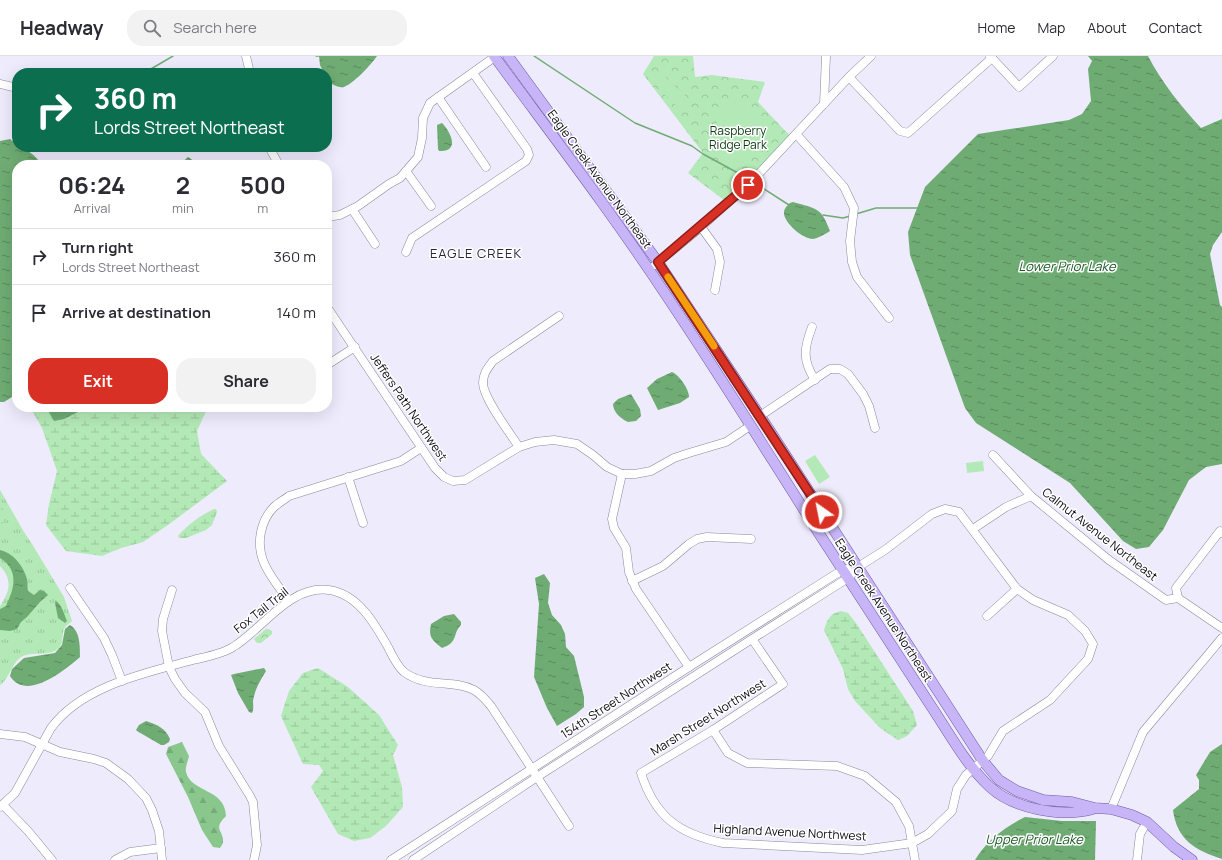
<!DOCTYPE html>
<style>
body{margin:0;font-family:Manrope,sans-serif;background:#f2f2f3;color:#2b2b33;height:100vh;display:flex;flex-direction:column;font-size:15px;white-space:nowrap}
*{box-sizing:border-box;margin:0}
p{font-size:13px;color:#7c7c81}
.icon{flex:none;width:22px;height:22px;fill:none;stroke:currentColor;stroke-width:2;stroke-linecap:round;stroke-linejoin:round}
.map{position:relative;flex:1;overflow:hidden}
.panel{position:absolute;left:12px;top:104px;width:320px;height:252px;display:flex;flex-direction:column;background:#fff;border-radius:16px;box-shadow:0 4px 16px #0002}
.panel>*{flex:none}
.top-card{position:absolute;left:12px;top:12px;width:320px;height:84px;border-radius:16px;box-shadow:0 4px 16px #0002;background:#0b6e4f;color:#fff;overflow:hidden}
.pin{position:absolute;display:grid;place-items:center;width:34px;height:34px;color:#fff;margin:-17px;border:2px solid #fff;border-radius:50%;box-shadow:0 1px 4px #0007}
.me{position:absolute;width:44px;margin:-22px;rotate:327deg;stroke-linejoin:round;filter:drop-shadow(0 0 3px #0008)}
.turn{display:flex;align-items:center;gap:14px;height:84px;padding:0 16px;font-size:18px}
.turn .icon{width:52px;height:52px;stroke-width:2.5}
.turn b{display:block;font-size:28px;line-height:34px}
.eta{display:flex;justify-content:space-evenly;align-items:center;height:68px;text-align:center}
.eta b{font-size:24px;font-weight:700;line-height:28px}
.button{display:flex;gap:8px;margin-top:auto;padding:8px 16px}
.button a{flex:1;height:46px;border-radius:16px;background:#d93025;color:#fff;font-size:16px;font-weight:700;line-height:46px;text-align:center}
.button a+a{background:#f2f2f3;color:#2b2b33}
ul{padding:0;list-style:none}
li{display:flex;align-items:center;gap:12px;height:56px;padding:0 16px;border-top:1px solid #e1e1e2}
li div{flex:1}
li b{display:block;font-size:15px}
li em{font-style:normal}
header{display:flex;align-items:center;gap:24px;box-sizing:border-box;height:56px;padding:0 20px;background:#fff;border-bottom:1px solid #e1e1e2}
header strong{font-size:19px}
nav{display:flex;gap:22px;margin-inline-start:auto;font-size:14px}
.search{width:280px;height:36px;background:#f2f2f3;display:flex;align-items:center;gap:10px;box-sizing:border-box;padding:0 14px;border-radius:16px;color:#7c7c81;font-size:15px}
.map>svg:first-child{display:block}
</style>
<header>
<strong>Headway</strong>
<div class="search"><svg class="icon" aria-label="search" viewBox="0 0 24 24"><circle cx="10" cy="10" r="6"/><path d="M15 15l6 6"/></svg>Search here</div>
<nav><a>Home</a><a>Map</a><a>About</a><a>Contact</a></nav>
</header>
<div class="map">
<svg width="1222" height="804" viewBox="0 0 1222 804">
<defs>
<pattern id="grass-tufts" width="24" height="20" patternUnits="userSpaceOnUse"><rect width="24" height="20" fill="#b3e9b6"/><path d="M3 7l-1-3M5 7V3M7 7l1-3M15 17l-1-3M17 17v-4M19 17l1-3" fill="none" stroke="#99c69b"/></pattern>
<pattern id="forest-firs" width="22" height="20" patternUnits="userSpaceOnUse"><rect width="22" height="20" fill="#89c78d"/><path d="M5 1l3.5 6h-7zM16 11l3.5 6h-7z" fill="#75aa79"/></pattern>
<pattern id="wetland-marsh" width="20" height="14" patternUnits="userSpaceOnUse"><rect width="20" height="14" fill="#b3e9b6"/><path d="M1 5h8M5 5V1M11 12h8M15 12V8" fill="none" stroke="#99c69b"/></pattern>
<pattern id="park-crowns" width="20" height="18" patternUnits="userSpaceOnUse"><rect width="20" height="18" fill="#b3e9b6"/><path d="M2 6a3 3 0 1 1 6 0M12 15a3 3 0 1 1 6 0" fill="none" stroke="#99c69b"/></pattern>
<pattern id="water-ripples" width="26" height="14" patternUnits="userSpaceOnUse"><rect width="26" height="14" fill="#6fac73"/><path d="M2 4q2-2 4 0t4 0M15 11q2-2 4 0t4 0" fill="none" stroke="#5a8a5d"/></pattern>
</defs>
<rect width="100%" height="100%" fill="#eeebfc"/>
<path fill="url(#grass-tufts)" d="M0,434L24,476L32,488L64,541L72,565C70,567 65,570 64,573C62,578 63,584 61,589C53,602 34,595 23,600C12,605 9,624 0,629V550C10,535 13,524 0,510Z"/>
<path fill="url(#forest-firs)" d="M182,686L189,700C188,705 185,711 186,716C191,737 225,732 226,760C212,774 224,774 223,786C223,788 221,790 220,792L213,791L202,774L188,741L166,698L168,691Z"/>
<g fill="url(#wetland-marsh)">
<polygon points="30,351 208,351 197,375 201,398 227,425 168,469 143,486 121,492 102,500 66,495 46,469 49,448 57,415 42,372"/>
<polygon points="0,448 5,456 6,463 0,469"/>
<path d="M214,453H216L217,456L212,469L206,474L186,482H179L178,480C187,469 201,459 214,453Z"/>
<path d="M841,555L848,557L856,567L913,655L917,669L907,680L898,684L880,672L855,645L848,633L843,613L824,574C828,563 829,558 841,555Z"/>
<polygon points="318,612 348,631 379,659 398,689 393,699 402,731 403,751 386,770 370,782 354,785 338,778 311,731 323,715 319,709 303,708 281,660 289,635 303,617"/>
</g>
<g fill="url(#park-crowns)">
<polygon points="654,0 693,0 695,21 711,19 765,26 758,46 792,82 728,147 688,117 703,97 643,18"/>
<polygon points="266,573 269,573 272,575 272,578 261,587 257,587 254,583"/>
</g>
<g fill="#b3e9b6">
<polygon points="664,18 669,25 660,33 655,25"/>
<polygon points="673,28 689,43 680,53 664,38"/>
<path d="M743,42L776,77L739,114C705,99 707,54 743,42Z"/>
<polygon points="815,399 830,421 819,428 805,405"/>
<polygon points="983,405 984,415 967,417 966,407"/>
</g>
<g fill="url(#water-ripples)">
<path d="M319,0H377C371,9 354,27 344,31C340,32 336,30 332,28C328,25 327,22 327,17H324L320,9Z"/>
<path d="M1088,0H1148C1162,27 1181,50 1201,72L1222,63V176L1213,189L1210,198L1220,249L1222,251V408L1206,411L1189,424L1163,474L1149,491L1136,493L1123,485L1070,427L976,367L965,352L910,199L908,176L925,131L978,78L1069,64L1082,58L1091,45L1088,13L1092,5Z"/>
<path d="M442,67C447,72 457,87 449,93C446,95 442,95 439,95L438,93L437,69Z"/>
<path d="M10,83L17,88V91C26,91 38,102 42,109H17V338L4,346H0V85Z"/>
<polygon points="188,101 200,109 179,109"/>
<path d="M793,146C817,153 821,151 830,175C825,178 819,182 813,183C803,183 784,167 784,157C784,152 787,150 790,147Z"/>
<path d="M672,316C679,319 689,333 689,341L680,347L658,354L647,332L657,323Z"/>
<path d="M631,338L640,353L641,360L636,365L628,366C621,363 613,356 613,348L618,343Z"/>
<polygon points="46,351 88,351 64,363 54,365"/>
<path d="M0,494C13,497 23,509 27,523C28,527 27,531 28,535L34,539L40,534L44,535L48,539L40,546L27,561L21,566L17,573L10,575L0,574V553L6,550C14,533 20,515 0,502Z"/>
<polygon points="544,518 550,527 548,547 552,559 561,569 565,578 566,591 574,600 584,641 584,651 576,658 557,670 547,652 534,621 539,548 535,522"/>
<path d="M56,545C62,549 64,558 67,565L65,567L58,562L55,547Z"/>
<path d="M454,558L461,566V569C452,578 459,586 442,592C432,584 428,581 431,568L444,560Z"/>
<path d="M70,569C80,575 80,589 80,601C65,614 26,646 10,620L12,613L24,602L55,597L62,589L65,573Z"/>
<path d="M264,612L266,615C260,625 255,633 253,645C253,649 254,653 252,657L249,656L238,637L231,619L234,618Z"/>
<path d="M146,665C158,669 165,672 170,683L169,686L164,689H161L137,675L136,674L139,669Z"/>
<path d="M1222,688V803C1195,794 1177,784 1173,754L1199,733V724L1196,719L1210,696Z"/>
<path d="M1025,761L1062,765H1096L1095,804H975C986,785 1005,771 1025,761Z"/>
</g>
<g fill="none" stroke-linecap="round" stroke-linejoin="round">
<g stroke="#6fac73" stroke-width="1.5">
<polyline points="316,0 322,0"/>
<polyline points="534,0 635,67 692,90 703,98 749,123"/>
<polyline points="144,17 173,0"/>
<polyline points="24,95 32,91"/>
<polyline points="755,127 789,149"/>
<polyline points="856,158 876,152 919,152"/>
<polyline points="823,159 843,162 850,160"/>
</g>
<g stroke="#8b879b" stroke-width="9">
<g id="minor">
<polyline points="246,0 250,17"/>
<polyline points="990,0 1019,31 1053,0"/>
<polyline points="849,21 900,75 908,77 992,2"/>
<polyline points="0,28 17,32"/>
<polyline points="438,41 486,111"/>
<polyline points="824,48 826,0"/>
<polyline points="796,78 844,131 854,152 850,185 852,206 857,221 889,262"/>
<polyline points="269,91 279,109"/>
<polyline points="406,115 431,150"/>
<polyline points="352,153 375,188"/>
<polyline points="327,161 340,159 358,150 389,128 400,122 418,101 422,82 423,62 430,47 496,0"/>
<polyline points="327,166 327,185"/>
<polyline points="701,171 717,193 720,206 715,234"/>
<polyline points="406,196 412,182 526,105 529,99 527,93 473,17"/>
<polyline points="655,209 701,171 754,123 849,21 871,0"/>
<polyline points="327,251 435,412 444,421 453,425 465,424 519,391 535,386 554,384 577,388 593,399 607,411 622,418 635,418 651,415 674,402 689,397 726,386 750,370"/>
<path d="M812,271C804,292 802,304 815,324"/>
<polyline points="327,309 355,291"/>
<polyline points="760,360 830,313 840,313 848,318 863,338 869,350 875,372"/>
<path d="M519,391C510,377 483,342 483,327C483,317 488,312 493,305L559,260"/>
<polyline points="993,399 1031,440 1109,504 1166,544 1178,542 1222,572"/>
<polyline points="622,418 612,463 614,472 626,492 629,516 636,533 689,611"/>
<polyline points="348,421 363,467"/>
<polyline points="973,473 1006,451 1031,440"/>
<polyline points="632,525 663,510 689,488 697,483 707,481 751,483"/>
<polyline points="70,532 104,582 112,599 122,625"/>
<polyline points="172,534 163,563 162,575 169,611 175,623 185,637 205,656 219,690 250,740 253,746 257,789 254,804"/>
<polyline points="1178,542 1176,532 1220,475 1222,477"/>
<path d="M289,545C273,523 255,504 261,476C263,466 267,458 274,451C278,447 284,444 289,440L401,405L421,392"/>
<polyline points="987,560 1017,533"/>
<polyline points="713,674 728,697 747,707 837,710 865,720 896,746 909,770 915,804"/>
<polyline points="0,678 25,681 60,696 94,703 106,707 128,723 146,742 152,754 159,775 162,804"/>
<polyline points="3,749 28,775 52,804"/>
<path d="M0,751L15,737L51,672C82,630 145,617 193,604C205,601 223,598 233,591C263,573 289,529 329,534C358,538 375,568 388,591C392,599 397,610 404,616C427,633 453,623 474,634C481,638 486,644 491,650L569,770"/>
<polyline points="1111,753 1143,676 1222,582"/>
<polyline points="115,804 130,796 161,792"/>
<polyline points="391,804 689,611 836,518 847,513"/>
<path d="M413,804L537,721L752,583L848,522L858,511L885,494L932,458L945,453L959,456L1017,533L1033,544L1068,559L1085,575L1093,588L1088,603L1050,644L1003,675L988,700L966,719L957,733L952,755L928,778L912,787L862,794L723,787C679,778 655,761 641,717L713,674L783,628L752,583"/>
<polyline points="1137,804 1140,778 1147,766"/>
</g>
</g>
<g stroke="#6e5aa3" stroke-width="11">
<g id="major">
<path d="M494,0C552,79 612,157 666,239C719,318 769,399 820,479C857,536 894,593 931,650C949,677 966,709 990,731C1014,753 1062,762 1093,753"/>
<polyline points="508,0 658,206 770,375 983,705 999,724 1017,735 1043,744 1072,746 1095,752 1111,753 1132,759 1147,766 1174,791 1192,804"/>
</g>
</g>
<use href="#minor" stroke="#fff" stroke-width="8"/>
<use href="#major" stroke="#c7b5f7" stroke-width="10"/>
</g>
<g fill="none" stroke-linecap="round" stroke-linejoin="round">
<g stroke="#8d1f18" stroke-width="10">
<polyline id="route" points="748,129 658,206 822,456"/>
</g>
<use href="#route" stroke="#d93025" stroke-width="7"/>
<polyline stroke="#f59e0b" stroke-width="7" points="668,221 714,290"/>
</g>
<g text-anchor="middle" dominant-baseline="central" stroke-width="3" stroke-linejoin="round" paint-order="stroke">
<g font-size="12" fill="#0d3a14" stroke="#fff">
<text x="738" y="74">Raspberry<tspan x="738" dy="14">Ridge Park</tspan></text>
</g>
<g font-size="12" fill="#0c0b12" stroke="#fff">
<text transform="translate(600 123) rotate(54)">Eagle Creek Avenue Northeast</text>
<text transform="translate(409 351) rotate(56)">Jeffers Path Northwest</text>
<text transform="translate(1100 478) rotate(38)">Calmut Avenue Northeast</text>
<text transform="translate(261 554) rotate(-38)">Fox Tail Trail</text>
<text transform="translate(884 554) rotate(57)">Eagle Creek Avenue Northeast</text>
<text transform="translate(616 644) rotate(-33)">154th Street Northwest</text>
<text transform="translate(708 661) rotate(-32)">Marsh Street Northwest</text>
<text transform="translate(790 776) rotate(3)">Highland Avenue Northwest</text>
</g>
<g font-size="13" letter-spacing="1" fill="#2a2636" stroke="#fff">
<text x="476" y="197">EAGLE CREEK</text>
</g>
<g font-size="13" font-style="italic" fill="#1c5c26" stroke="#fff">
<text x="1067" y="210">Lower Prior Lake</text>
<text x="1034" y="783">Upper Prior Lake</text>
</g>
</g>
</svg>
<div class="pin" style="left:748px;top:129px;background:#d93025"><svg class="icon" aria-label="arrive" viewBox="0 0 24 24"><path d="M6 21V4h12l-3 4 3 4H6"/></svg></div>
<svg class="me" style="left:822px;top:456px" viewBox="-20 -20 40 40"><circle r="17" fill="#d93025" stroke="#fff" stroke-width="3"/><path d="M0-11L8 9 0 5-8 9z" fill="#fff"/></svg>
<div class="top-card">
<div class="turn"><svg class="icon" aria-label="right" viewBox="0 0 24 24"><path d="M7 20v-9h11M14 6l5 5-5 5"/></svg><div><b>360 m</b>Lords Street Northeast</div></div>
</div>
<section class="panel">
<div class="eta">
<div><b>06:24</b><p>Arrival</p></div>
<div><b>2</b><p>min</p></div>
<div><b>500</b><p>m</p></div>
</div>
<ul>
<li><svg class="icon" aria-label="right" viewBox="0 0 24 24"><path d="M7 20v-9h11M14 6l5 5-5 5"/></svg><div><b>Turn right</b><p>Lords Street Northeast</p></div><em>360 m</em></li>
<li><svg class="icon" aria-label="arrive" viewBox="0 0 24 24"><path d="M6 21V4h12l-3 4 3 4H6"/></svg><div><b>Arrive at destination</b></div><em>140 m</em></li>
</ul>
<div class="button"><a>Exit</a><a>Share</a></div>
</section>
</div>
